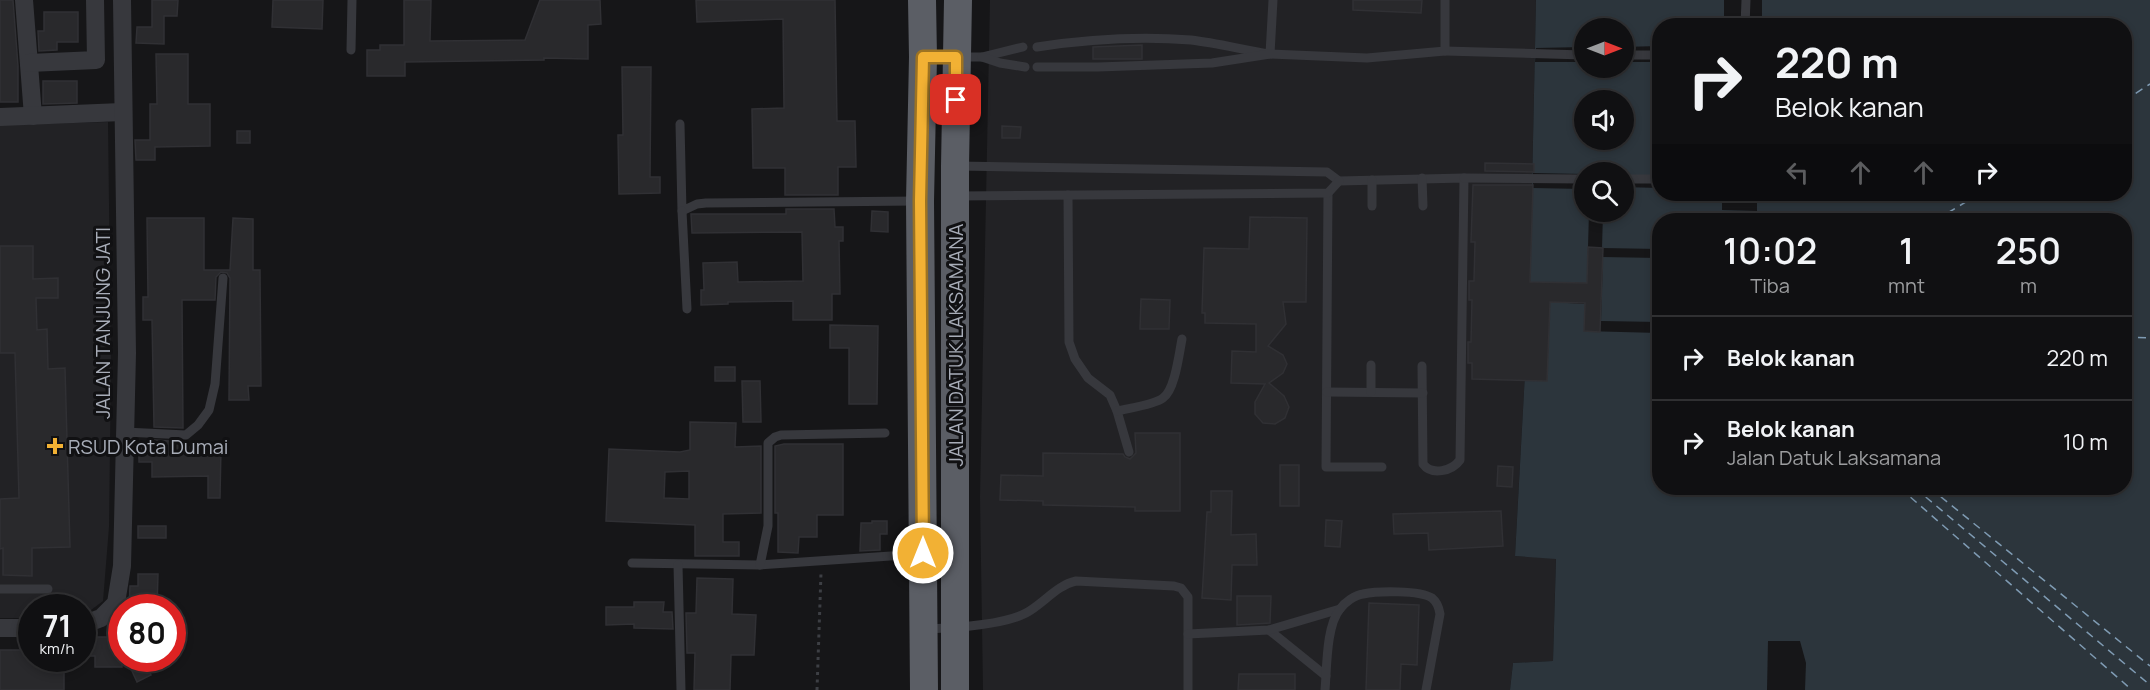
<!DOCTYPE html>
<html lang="id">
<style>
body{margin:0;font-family:Manrope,sans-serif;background:#19191b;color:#f1f3f6;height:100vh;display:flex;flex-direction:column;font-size:22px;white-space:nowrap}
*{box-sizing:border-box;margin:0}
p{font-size:20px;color:#9c9d9f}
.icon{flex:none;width:33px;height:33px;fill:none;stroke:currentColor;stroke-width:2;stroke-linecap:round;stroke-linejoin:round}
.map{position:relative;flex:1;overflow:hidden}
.sheet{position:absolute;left:1652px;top:213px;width:480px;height:282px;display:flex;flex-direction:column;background:#101012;border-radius:24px;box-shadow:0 3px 9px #0003,0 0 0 2px #303032}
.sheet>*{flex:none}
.hud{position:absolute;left:1652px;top:18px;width:480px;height:183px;border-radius:24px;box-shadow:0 3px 9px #0003,0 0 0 2px #303032;background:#101012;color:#f1f3f6;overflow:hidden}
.needle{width:39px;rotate:90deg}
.buttons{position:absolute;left:1574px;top:18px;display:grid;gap:12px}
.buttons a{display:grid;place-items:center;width:60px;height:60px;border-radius:50%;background:#101012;box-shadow:0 3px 9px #0003,0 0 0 2px #303032;font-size:30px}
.speed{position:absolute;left:18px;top:594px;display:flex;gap:12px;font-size:30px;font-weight:700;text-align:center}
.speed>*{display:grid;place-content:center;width:78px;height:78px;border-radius:50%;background:#101012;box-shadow:0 3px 9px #0003,0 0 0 2px #303032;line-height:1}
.speed small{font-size:15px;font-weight:400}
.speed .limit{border:9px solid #d22;background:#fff;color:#111}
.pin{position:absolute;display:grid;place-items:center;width:51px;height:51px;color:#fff;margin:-26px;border-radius:12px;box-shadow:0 3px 9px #0006}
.me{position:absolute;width:66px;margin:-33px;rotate:0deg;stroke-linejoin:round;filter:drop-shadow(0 0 4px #0008)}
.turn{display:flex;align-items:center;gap:21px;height:126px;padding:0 24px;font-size:27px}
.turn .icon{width:78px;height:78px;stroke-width:2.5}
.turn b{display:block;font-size:42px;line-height:51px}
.lanes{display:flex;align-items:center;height:57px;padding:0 24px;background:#0003;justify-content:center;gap:30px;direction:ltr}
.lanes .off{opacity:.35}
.eta{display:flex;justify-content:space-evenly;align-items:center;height:102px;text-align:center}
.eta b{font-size:36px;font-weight:600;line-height:42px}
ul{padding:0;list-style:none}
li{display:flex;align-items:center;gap:18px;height:84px;padding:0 24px;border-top:2px solid #303032}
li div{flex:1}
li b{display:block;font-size:22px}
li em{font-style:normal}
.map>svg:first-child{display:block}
</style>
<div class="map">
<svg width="2150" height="690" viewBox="0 0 2150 690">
<rect width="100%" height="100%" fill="#161618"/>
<g fill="#222225">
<polygon points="990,0 1536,0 1530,282 1515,556 1556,558 1553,661 1513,663 1510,690 983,690 980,497"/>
<polygon points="108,122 111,365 109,527 103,601 83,616 82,608 32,608 31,618 0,618 0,125"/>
</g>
<path fill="#2c353c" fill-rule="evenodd" d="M1536,0H2150V690H1510L1513,663L1553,661L1556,559L1515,556L1530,282ZM1659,26H2124V194H1659ZM1584,28H1623V68H1584ZM1584,100H1623V140H1584ZM1584,172H1623V212H1584ZM1659,220H2124V488H1659Z"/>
<g fill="#161618">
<polygon points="1724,0 1762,0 1762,26 1724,25"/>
<polygon points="1659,46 1659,62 1623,62 1623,47"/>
<polygon points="1584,47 1584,62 1535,62 1536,48"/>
<polygon points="1533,173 1584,174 1584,189 1533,188"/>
<polygon points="1623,175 1659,175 1659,188 1623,187"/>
<polygon points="1722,194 1757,194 1757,211 1722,210"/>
<polygon points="1589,212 1603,212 1602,248 1659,249 1659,258 1603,257 1601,321 1659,322 1659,333 1584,331 1585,304 1550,302 1547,381 1526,380 1530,282 1587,283"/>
<polygon points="1768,641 1800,641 1806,663 1805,690 1767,690"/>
</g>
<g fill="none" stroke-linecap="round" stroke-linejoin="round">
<g stroke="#7f9bb3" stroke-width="1.5" stroke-dasharray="8 6" stroke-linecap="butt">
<polyline points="2124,101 2150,84"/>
<polyline points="1936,220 1979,194"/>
<polyline points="2124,337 2150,338"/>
<polyline points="1900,488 2132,690"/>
<polyline points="1915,488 2150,685"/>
<polyline points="1930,488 2150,666"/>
</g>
</g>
<g fill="#29292c" stroke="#303034" stroke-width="1.5" fill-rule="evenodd">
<polygon points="0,0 13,0 18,66 18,102 0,102"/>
<polygon points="152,0 178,0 177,16 164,16 164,44 136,43 137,27 152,27"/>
<polygon points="273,0 323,0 322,29 272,27"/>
<polygon points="404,0 431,0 430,41 525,40 540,0 600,0 601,24 588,25 588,59 544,58 544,60 405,62 405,76 367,76 367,50 380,50 380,45 404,45"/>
<polygon points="696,0 835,0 837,121 855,121 856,167 838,167 838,195 785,195 785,168 753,168 752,109 784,108 783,19 697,22"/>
<polygon points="1353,0 1422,0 1421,13 1353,10"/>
<polygon points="44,12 78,12 78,42 57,42 57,50 39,51 38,31 44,31"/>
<polygon points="1142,45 1142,59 1093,59 1093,47"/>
<polygon points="156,54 188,54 188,104 210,104 210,146 155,147 155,160 136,160 135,140 150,140 150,104 157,104"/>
<polygon points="622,67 651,67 650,177 660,177 660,193 619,194 618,135 623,135"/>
<polygon points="43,81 77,81 77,103 43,104"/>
<polygon points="1002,126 1021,127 1020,138 1002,138"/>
<rect x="237" y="131" width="13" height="12"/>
<polygon points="1485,163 1534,164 1534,172 1485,171"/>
<polygon points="1473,185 1533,185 1530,282 1587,283 1588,247 1603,248 1600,332 1584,331 1585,303 1550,302 1547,381 1472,379 1472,363 1468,363 1468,342 1471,342 1472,300 1469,300 1469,281 1474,281 1475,242 1471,242"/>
<polygon points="786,209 834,209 835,227 843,227 843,241 839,241 840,294 832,294 832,320 793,320 793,301 728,302 728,304 701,305 701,290 704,290 703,263 737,262 738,282 803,281 802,232 692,233 691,214 786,214"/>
<polygon points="872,211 888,212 888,232 871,231"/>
<polygon points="1250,217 1307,218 1306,302 1283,302 1286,324 1268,346 1283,355 1287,364 1283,373 1269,383 1284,396 1289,407 1285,418 1275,424 1263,423 1255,414 1255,402 1265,384 1231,383 1232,351 1256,352 1256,324 1205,323 1205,313 1202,313 1204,248 1249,249"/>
<polygon points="147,218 204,218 204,270 230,270 233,218 253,219 253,270 260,270 261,386 248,386 249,400 229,400 230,278 227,273 221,272 216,277 215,300 182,300 183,428 154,427 152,320 143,320 143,297 148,297"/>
<polygon points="0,246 33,246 33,279 58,278 58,298 36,298 37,330 47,329 48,369 65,368 70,547 32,548 32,576 3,575 3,548 0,549 0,499 19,498 15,353 0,353"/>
<polygon points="1141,299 1170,300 1169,329 1140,329"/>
<polygon points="830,325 878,326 877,404 849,404 849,348 830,348"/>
<rect x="715" y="367" width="20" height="14"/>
<polygon points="742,381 760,381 761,422 743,422"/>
<path d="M690,422L736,423L735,447L761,446V513L723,514V542H739V556H695V525L606,521L609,449L680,452L690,450ZM689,471V499L664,498L665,472Z"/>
<polygon points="1135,433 1180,433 1180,511 1135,511 1135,507 1043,505 1043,501 1000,500 1001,475 1043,476 1043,453 1123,454 1125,457 1130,459 1136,453"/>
<polygon points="154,440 184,442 184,447 221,447 220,498 208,498 208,476 152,477 152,462 139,462 139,447 154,447"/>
<polygon points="784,444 843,444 843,515 817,515 817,537 799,537 798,553 778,552 778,513 775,513 775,446"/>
<rect x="1280" y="465" width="19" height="41"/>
<polygon points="1498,466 1513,467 1512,487 1497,486"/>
<polygon points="1211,491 1232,491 1231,535 1256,534 1257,565 1232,565 1231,600 1202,598 1207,512 1211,512"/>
<polygon points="1501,511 1503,546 1429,550 1428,533 1394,534 1393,514"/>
<polygon points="1326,520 1342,521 1340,547 1325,546"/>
<polygon points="872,521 887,521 887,534 880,534 880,550 860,551 861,523 872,523"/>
<rect x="138" y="526" width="28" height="12"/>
<polygon points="138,574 158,574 157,608 129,608 130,586 138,586"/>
<polygon points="697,578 733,579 732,614 756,615 754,655 731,655 730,690 694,690 695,653 687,653 686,613 696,613"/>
<polygon points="1237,596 1271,596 1270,623 1237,625"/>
<polygon points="634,602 664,602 663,612 672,612 673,629 634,628 634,624 606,625 606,607 634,607"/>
<polygon points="1369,603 1419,605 1417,665 1401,664 1400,690 1366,690"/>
<polygon points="85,637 122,637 122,667 95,667 95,656 85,656"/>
<polygon points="0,650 32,650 32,658 64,658 64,690 0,690"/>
<polygon points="126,658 142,658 151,675 137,682"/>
<polygon points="1239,674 1295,674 1295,690 1238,690"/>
</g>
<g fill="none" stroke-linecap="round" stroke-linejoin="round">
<polyline stroke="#3d3f44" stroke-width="3" stroke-dasharray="3 4.5" stroke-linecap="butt" points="817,690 821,573"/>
<g stroke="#37383d" stroke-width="9">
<polyline points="1745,26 1746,0"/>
<path d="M1037,47C1089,39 1139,36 1191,40C1217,43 1244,50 1270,54L1273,0"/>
<polyline points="351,50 352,0"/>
<polyline points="1445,51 1584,55"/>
<polyline points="1623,55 1659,55"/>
<polyline points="925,57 982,57 1023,47"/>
<polyline points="982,57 1000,63 1025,67"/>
<polyline points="1037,67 1098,67 1212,63 1270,54 1367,58 1445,51 1445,0"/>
<polyline points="680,124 682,211 697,204 706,203 917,201"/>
<path d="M958,166L1327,172L1339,181L1464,178L1460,460C1452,471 1432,476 1423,464L1422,366"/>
<polyline points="1422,178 1423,206"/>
<polyline points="1464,178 1584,179"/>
<polyline points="1623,179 1659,179"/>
<polyline points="1372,180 1372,206"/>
<polyline points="1328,193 1326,467 1382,467"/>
<polyline points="1068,195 1069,342 1075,359 1088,378 1110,395 1117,411 1129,452"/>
<polyline points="957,196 1328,193 1339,181"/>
<polyline points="682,211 687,309"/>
<polyline points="1327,392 1423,393"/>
<polyline points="1371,392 1371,365"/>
<path d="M1117,411C1129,408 1154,405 1163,398C1175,390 1179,354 1182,339"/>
<polyline points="125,432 186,435 198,425 209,410 215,384 223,278"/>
<polyline points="632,563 760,565 920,554"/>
<polyline points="678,565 681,690"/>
<polyline points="760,565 768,526 768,443 775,437 781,435 885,433"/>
<polyline points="0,589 48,589"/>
<path d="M926,629C952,628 1003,625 1026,613C1043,604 1057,585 1076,581L1174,586L1181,588L1188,597V690"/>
<polyline points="1269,630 1326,676"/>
<polyline points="1188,634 1269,630 1340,609"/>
<path d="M1325,690C1327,668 1326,626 1340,609C1345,602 1355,595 1363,594C1377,591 1420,590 1432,598C1437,602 1439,607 1440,614L1426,690"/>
</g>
<g stroke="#37383d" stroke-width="18">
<polyline points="24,0 33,116"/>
<polyline points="29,63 96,60 95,0"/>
<polyline points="0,117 122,112"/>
<polyline points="82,625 101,618 116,603 122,566 127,353 122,0"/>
<polyline points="0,628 32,628"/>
</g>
<g stroke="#5b5e65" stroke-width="28">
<polyline points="922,0 923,57 920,201 924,690"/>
<polyline points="955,690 955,166 958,0"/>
</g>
</g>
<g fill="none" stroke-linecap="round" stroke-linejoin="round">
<g stroke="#9d7322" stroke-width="15">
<polyline id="route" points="923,553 920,201 923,57 956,57 956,100"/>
</g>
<use href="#route" stroke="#f2b134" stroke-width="10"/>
</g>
<path fill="#f2b134" stroke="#111113" stroke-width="2" d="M52 437h6v6h6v6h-6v6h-6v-6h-6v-6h6z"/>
<g text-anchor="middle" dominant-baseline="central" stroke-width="6" stroke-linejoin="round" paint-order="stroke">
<g font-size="20" fill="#a8adb8" stroke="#111113">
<text transform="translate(102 323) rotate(-90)">JALAN TANJUNG JATI</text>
<text transform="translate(955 345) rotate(-90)">JALAN DATUK LAKSAMANA</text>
</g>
<g font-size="20" fill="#a8adb8" stroke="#111113" text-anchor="start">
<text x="68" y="446">RSUD Kota Dumai</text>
</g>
</g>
</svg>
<div class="buttons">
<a><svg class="needle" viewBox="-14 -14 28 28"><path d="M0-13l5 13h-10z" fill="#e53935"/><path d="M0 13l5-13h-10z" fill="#9c9d9f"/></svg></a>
<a><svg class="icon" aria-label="sound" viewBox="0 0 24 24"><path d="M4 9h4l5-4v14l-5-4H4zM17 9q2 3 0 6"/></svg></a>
<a><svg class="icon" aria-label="search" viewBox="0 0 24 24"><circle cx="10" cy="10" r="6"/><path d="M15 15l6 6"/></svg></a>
</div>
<div class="speed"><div>71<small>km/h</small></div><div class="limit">80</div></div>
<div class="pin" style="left:956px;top:100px;background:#d93025"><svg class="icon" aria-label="arrive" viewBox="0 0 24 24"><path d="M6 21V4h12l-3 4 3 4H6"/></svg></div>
<svg class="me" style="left:923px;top:553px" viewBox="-20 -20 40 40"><circle r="17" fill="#f2b134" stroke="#fff" stroke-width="3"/><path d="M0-11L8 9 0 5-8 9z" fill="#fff"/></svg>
<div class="hud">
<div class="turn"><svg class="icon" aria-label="right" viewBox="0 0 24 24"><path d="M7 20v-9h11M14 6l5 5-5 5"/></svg><div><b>220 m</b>Belok kanan</div></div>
<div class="lanes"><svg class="icon off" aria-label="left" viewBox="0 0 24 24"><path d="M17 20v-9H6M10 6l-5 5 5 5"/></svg><svg class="icon off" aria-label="ahead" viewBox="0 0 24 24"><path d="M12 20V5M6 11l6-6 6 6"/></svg><svg class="icon off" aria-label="ahead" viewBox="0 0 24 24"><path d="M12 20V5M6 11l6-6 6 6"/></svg><svg class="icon" aria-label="right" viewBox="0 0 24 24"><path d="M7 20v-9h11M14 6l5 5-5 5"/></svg></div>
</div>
<section class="sheet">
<div class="eta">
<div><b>10:02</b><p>Tiba</p></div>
<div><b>1</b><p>mnt</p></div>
<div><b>250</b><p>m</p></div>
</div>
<ul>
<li><svg class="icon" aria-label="right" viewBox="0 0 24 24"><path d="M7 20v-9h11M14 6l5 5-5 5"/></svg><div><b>Belok kanan</b></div><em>220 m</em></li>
<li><svg class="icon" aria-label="right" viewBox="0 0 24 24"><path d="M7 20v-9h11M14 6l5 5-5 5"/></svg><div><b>Belok kanan</b><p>Jalan Datuk Laksamana</p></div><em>10 m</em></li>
</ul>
</section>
</div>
